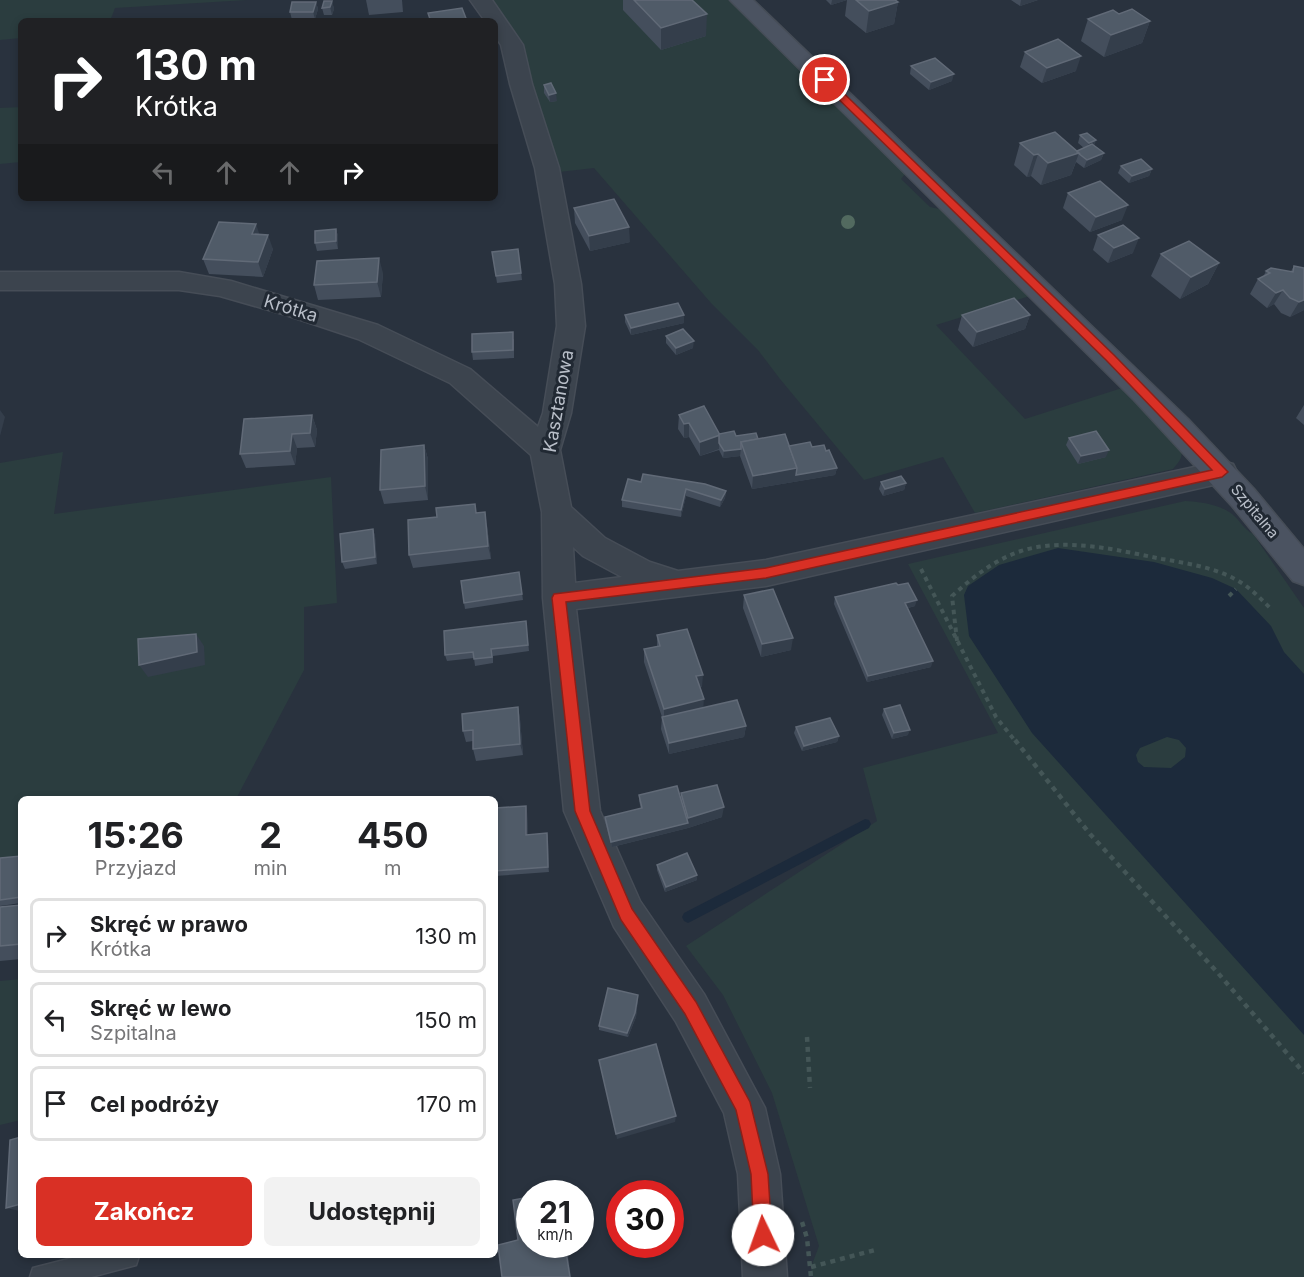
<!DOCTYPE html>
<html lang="pl">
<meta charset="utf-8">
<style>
body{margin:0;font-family:Inter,sans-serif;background:#f2f2f2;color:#202124;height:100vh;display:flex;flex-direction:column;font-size:22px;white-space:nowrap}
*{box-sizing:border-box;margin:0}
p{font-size:20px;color:#757577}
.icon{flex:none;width:33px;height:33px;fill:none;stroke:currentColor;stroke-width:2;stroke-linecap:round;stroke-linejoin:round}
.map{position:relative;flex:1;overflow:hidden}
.side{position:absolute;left:18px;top:796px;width:480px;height:462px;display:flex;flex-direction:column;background:#fff;border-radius:9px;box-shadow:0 3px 9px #0003}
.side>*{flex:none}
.hud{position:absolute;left:18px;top:18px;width:480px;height:183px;border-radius:9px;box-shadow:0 3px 9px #0003;background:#202124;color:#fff;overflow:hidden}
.speed{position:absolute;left:516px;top:1180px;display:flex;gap:12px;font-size:30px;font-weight:700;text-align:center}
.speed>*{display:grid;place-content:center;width:78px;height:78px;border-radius:50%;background:#fff;box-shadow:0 3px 9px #0003;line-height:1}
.speed small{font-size:15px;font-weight:400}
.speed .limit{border:9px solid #d22;background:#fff;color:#111}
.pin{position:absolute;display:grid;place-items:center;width:51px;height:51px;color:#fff;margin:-26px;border:3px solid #fff;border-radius:50%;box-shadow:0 2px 6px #0007}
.me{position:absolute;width:66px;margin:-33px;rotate:357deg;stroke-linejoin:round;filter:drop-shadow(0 0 4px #0008)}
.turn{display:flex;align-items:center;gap:21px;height:126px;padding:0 18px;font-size:27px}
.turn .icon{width:78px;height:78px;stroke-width:2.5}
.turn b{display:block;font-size:42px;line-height:51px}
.lanes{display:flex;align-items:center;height:57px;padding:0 18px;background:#0003;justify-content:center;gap:30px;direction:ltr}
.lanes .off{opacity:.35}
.eta{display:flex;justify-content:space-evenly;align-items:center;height:102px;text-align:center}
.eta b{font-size:36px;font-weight:700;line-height:42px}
.action{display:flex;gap:12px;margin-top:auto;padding:12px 18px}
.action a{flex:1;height:69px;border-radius:9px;background:#d93025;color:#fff;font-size:24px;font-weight:700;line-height:69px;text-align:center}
.action a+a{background:#f2f2f2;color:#202124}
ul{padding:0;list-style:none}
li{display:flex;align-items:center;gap:18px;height:75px;margin:0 12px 9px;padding:0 6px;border:3px solid #e0e0e0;border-radius:9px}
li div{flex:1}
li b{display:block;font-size:22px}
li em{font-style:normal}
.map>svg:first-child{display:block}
</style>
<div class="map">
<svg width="1304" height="1277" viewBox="0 0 1304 1277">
<rect width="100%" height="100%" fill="#29323e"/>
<g fill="#2b3d3f">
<polygon points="0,0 247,0 115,8 110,21 21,21 21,38 0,40"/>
<path d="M493,0H729L905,174L901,179L930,207L944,210L1030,296L936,325L1025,419L1122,388L1182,451C1182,459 1178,463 1173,469L975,513L943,457L864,480L780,379L758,350L711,303L594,168L559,172L531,84L521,43Z"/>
<polygon points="21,107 21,162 0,164 0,108"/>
<polygon points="63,452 54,514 331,477 337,603 304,607 304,670 236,799 21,800 21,857 0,869 0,463"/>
<path d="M1185,501C1200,502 1219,504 1232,514C1240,520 1243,529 1253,534L1304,608V1277H813L811,1267L819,1246L772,1093L723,995L686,946L877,821L863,768L998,733L908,564Z"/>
<polygon points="21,979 21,1120 0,1125 0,981"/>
</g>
<path fill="#1c2a3b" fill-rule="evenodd" d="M1058,548L1154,562L1212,578L1236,589L1271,626L1284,652L1304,674V1035L1032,733L969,636L964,595L968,586L999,565ZM1167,737L1179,740L1186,748L1185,757L1171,768L1144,767L1138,762L1136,755L1140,748Z"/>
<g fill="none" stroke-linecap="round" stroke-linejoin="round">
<polygon fill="#1c2a3b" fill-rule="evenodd" points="865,819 869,820 871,824 869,828 692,921 688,923 684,921 682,917 684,913"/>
<g stroke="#464d57" stroke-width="3">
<polygon id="lane" points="80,1256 139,1256 136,1265 91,1277 30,1277 33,1268"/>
</g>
<g stroke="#464d57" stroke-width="3">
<path id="street" d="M470,0H492L523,45L532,84L559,168L581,284L585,326L571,413L560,450L571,507L605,538L650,562L678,571L766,560L1222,461L1233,464L1237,472L1233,480L1222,483L766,586L576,609L600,811L640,901L704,994L765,1108L780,1174L787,1277H743L738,1174L724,1113L676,1022L614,927L564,811L543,598L542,512L531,455L450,383L358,339L286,315L220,296L179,290H0V272H179L231,281L378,325L470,369L538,427L543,413L557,326L555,284L535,168L510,84L501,45L495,36V21H485ZM573,547L583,556L622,577L575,583Z"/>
</g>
<g stroke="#464d57" stroke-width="3">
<polygon id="secondary" points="730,0 753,0 1188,419 1254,489 1304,549 1304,585 1293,581 1232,506 1134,400"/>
</g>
<g stroke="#445657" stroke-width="4" stroke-dasharray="4.5 4.5" stroke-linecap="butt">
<polyline points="921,569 996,717 1016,742"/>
<polyline points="1229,596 1236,589"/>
<path d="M957,641L952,596C973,577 994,560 1021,551C1066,537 1117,550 1162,559C1186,563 1211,567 1233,578C1249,586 1260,598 1272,610"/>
</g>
<g stroke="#445657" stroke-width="4.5" stroke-dasharray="5 5" stroke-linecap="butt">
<polyline points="1015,740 1090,834 1218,973 1304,1073"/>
<polyline points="807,1037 810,1088"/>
<polyline points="802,1222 807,1238 811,1277"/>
<polyline points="811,1267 875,1250"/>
</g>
<use href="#lane" fill="#3c444e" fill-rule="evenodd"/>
<use href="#street" fill="#3c444e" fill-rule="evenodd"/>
<use href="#secondary" fill="#4b5361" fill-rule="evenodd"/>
</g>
<circle fill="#526a5f" cx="848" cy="222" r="7"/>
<g fill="#444e5c">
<polygon points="366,0 402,0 403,12 369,15"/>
<polygon points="623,0 634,0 706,36 661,50 623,10"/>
<polygon points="826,0 847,0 831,5"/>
<polygon points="847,0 895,0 898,2 894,24 866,33 845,16"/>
<polygon points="1011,0 1038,0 1020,6"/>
<polygon points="332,1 334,9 332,15 324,15 322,8"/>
<polygon points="316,2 318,9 315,19 292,20 290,12"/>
<polygon points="1119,14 1150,21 1142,43 1104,57 1081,41 1088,19"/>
<polygon points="1025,52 1076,71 1042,83 1020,67"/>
<polygon points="911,66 952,81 929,90 910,74"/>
<polygon points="544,85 557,101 550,102 544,93"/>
<polygon points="1080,135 1104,153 1101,160 1084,168 1076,162 1071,175 1041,185 1031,176 1027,177 1014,165 1020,143 1077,151 1084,148 1078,143"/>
<polygon points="1121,166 1152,169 1149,176 1129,183 1118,173"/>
<polygon points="1068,193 1122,220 1090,232 1063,208"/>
<polygon points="574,208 630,242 590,251 575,223"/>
<polygon points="336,229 338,236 338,249 317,251 315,243"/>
<polygon points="259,234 273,249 263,277 209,274 203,259"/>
<polygon points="1098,235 1133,253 1108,263 1093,250"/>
<polygon points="518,249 522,280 497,283 492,252"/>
<polygon points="1161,254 1219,263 1208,284 1180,299 1151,276"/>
<polygon points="1294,266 1304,268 1304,310 1290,317 1281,313 1274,304 1267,308 1250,294 1258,279 1263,277 1266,271 1291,271"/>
<polygon points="383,273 381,297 318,300 314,285"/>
<polygon points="625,315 684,323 631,335 625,322"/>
<polygon points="962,315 1030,315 1025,329 973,347 958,330"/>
<polygon points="666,336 693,348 676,355 666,343"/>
<polygon points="514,339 514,358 473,360 472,352"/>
<polygon points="1304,405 1304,425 1296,418"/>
<polygon points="312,415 317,430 315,447 297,448 295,465 246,468 240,454"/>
<polygon points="679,415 719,434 758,439 789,446 812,447 826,451 837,468 835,475 752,489 740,456 723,458 719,450 700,456 689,437 684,438 678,429"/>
<polygon points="1069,438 1106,457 1078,464 1066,445"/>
<polygon points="424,445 428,459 428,500 384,504 380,490"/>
<polygon points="641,482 726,491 725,498 720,507 686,496 681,517 622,507 622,500"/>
<polygon points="881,482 906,483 904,490 883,496 879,489"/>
<polygon points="477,513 487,525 491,559 413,568 409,555"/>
<polygon points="373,529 375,536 377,564 345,569 342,562"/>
<polygon points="519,572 523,600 465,609 464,603"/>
<polygon points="744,595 791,650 761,657 743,608"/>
<polygon points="835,597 915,606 908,608 931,667 867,682 834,604"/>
<polygon points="526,621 529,651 493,656 493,663 475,666 474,658 447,661 445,655"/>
<polygon points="657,635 702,687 700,687 703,708 746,726 744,737 669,754 661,729 662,717 644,662 644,649 657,646"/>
<polygon points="518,707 520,719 523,755 476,761 473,749 473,741 466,742 463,731"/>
<polygon points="884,709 908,735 892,739 882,715"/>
<polygon points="796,727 839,736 837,742 802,751 794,733"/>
<polygon points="681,793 722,817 688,828 612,847 605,822 605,817 641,809 639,801 639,795 681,799"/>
<polygon points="495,808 527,811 528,835 547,833 548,838 549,872 495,876"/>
<polygon points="21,856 21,903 0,906 0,858"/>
<polygon points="657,865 697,875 697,880 665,892 657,870"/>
<polygon points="21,905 21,959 0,961 0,907"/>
<polygon points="638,999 636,1017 628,1037 599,1030 599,1026"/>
</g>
<g fill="#343e4b">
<polygon points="832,0 847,0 831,5"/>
<polygon points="1021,0 1038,0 1020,6"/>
<polygon points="332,1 334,9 332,15 330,7"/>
<polygon points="316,2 318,9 315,19 313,12"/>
<polygon points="898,2 894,24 866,33 869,11"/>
<polygon points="707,14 706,36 661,50 661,28"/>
<polygon points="1150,21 1142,43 1104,57 1111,35"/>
<polygon points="1081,56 1076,71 1042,83 1047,68"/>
<polygon points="954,74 952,81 929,90 931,82"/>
<polygon points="556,93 557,101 550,102 549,95"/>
<polygon points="1096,140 1094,148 1086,150 1089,143"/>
<polygon points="1079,153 1071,175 1041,185 1048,163"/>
<polygon points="1104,153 1101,160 1084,168 1087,160"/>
<polygon points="1038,154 1031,176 1027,177 1034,155"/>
<polygon points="1152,169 1149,176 1129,183 1132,176"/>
<polygon points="1128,205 1122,220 1090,232 1096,217"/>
<polygon points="256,224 261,239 252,234"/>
<polygon points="629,227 630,242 590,251 589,236"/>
<polygon points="336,229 338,236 338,249 336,241"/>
<polygon points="268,235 273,249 263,277 258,262"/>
<polygon points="1139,238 1133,253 1108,263 1114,248"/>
<polygon points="379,258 383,273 381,297 377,282"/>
<polygon points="1219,263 1208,284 1180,299 1191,277"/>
<polygon points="1283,290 1274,304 1267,308 1276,293"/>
<polygon points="1304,300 1304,310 1290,317 1299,302"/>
<polygon points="684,315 684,323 631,335 631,328"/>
<polygon points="1030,315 1025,329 973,347 977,332"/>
<polygon points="694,341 693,348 676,355 676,348"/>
<polygon points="0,410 5,417 0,436"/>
<polygon points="312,415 317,430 315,447 310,433"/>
<polygon points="689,423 689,437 684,438 684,424"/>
<polygon points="292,434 297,448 295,465 290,451"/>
<polygon points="720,435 719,449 700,456 700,442"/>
<polygon points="424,445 428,459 428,500 425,486"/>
<polygon points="741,449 740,456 723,458 724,451"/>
<polygon points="1109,450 1106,457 1078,464 1081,456"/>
<polygon points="797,468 837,468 835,475 752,489 753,476"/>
<polygon points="906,483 904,490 883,496 885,489"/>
<polygon points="686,489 686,496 681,517 681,510"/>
<polygon points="726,491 725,498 720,507 721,500"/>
<polygon points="485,512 487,525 491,559 488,546"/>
<polygon points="373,529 375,536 377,564 375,557"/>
<polygon points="917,600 915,606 903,609 905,603"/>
<polygon points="196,634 204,646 205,665 148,677 139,665"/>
<polygon points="793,638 791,650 761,657 762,644"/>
<polygon points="933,661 931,667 867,682 868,676"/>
<polygon points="703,675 702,687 695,689 696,676"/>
<polygon points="704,699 703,711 664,721 664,709"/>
<polygon points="518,707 520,719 523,755 520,744"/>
<polygon points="746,726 744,737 669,754 669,743"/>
<polygon points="910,730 908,735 892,739 894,733"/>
<polygon points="839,736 837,742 802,751 804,746"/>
<polygon points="526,806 527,811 528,840 526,835"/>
<polygon points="724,807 722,817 688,828 612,847 611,842 688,823 688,818"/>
<polygon points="547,833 548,838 549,872 548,867"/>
<polygon points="697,875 697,880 665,892 666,887"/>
<polygon points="638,995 636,1017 628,1037 627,1033"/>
<polygon points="676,1116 675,1122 617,1139 616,1134"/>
<polygon points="21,1204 21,1211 20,1211 6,1208"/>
<polygon points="565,1245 567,1245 571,1277 570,1277"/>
</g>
<g fill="#505b68" stroke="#616a77" stroke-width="1.5">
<polygon points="634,0 692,0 707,14 661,28"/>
<polygon points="856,0 895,0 898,2 869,11"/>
<polygon points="324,1 332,1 330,7 322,8"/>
<polygon points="292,2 316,2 313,12 290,12"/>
<polygon points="462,8 467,21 415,21 430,19 428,13"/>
<polygon points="1132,9 1150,21 1111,35 1088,19 1113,10 1119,14"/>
<polygon points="1058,39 1081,56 1047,68 1025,52"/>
<polygon points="935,58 954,74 931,82 911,66"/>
<polygon points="551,83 556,93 549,95 544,85"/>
<polygon points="1055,132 1079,153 1048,163 1038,154 1034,155 1020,143"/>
<polygon points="1087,133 1096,140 1089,143 1080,135"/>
<polygon points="1092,144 1104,153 1087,160 1078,153 1079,153 1077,151"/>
<polygon points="1141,159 1152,169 1132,176 1121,166"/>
<polygon points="1100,181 1128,205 1096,217 1068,193"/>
<polygon points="614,199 629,227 589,236 574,208"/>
<polygon points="219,222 256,224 252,234 268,235 258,262 203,259"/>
<polygon points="1123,225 1139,238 1114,248 1098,235"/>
<polygon points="336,229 336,241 315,243 315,231"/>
<polygon points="1189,241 1219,263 1191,277 1161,254"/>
<polygon points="518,249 521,273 496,276 492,252"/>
<polygon points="379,258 377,282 314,285 317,261"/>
<polygon points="1294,266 1304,268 1304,300 1299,302 1290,298 1283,290 1276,293 1258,279 1270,273 1266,271 1271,268 1293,272"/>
<polygon points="1014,298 1030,315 977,332 962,315"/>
<polygon points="678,303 684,315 631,328 625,315"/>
<polygon points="683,329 694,341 676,348 666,336"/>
<polygon points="513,332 513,350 472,352 472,334"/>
<polygon points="704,406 720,435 700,442 689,423 684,424 679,415"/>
<polygon points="312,415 310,433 292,434 290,451 240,454 244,419"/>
<polygon points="734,431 736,436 756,433 758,439 741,442 741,449 724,451 719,443 719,434"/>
<polygon points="1096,431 1109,450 1081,456 1069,438"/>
<polygon points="785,434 797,468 753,476 741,442"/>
<polygon points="810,442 812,447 824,445 826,451 829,450 837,468 796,475 797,468 789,446"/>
<polygon points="424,445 425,486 380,490 381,450"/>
<polygon points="643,474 705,484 726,491 721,500 686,489 681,510 622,500 628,479 641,482"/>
<polygon points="901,476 906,483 885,489 881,482"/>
<polygon points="475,504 476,513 485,512 488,546 409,555 408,520 437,517 436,508"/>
<polygon points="373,529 375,557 342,562 340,534"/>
<polygon points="519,572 522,594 464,603 461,581"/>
<polygon points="896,583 898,585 908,583 917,600 905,603 933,661 868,676 835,597"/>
<polygon points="773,589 793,638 762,644 744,595"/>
<polygon points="526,621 528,645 491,649 492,657 474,659 473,652 445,655 444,631"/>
<polygon points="687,629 703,675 696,676 704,699 664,709 644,649 660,646 657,635"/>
<polygon points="196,634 197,652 139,665 138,639"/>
<polygon points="737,700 746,726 669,743 662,717"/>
<polygon points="900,705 910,730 894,733 884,709"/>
<polygon points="518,707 520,744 473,749 473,730 463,731 462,714"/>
<polygon points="830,718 839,736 804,746 796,727"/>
<polygon points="717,785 724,807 688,818 681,793"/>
<polygon points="677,786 688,823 611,842 605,817 642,808 639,795"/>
<polygon points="526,806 526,835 547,833 548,867 495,871 495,808"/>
<polygon points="687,853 697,875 666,887 657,865"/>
<polygon points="21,856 21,897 0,900 0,858"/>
<polygon points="21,905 21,944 0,946 0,907"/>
<polygon points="608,988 638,995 635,1013 627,1033 599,1026"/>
<polygon points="656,1044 676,1116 616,1134 599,1060"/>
<polygon points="21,1137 21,1204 6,1208 10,1140"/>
<polygon points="576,1187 577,1194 543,1194"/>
<polygon points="530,1197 530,1245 565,1245 570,1277 502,1277 498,1245 518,1240 513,1200"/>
<polygon points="580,1215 583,1228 580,1229"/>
</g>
<polygon fill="#d93025" stroke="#8d1f18" stroke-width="1.5" points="821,78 828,78 1114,355 1228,472 1222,477 766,578 566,602 590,811 632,909 696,1002 750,1102 768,1174 772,1235 769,1242 763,1244 756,1242 754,1235 751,1174 736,1110 685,1014 621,920 575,811 552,598 554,594 766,568 1212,470 1106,360 821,82"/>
<g text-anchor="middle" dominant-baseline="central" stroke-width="6" stroke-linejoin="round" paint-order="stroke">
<g font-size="15" fill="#b9bfc9" stroke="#212933">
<text transform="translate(1255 511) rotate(50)">Szpitalna</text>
</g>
<g font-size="18" fill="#b9bfc9" stroke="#212933">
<text transform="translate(291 308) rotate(17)">Krótka</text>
<text transform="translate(558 401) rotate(-80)">Kasztanowa</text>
</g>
</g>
</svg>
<div class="speed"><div>21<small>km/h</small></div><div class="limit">30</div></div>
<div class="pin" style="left:825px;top:80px;background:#d93025"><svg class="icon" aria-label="arrive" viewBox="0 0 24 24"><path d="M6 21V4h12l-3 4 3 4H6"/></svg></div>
<svg class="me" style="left:763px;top:1235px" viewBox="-20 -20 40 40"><circle r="19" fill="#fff"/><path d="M0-13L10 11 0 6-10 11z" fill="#d93025"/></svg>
<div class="hud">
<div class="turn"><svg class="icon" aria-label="right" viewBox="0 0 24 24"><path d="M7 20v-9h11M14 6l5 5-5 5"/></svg><div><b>130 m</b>Krótka</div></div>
<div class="lanes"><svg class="icon off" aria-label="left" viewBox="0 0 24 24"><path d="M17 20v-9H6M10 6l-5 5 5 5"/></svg><svg class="icon off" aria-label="ahead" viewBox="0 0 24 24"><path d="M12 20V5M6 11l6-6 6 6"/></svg><svg class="icon off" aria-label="ahead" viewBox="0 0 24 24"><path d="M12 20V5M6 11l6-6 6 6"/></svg><svg class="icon" aria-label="right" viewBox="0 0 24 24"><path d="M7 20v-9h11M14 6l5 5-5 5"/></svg></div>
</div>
<section class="side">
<div class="eta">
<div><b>15:26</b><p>Przyjazd</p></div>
<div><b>2</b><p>min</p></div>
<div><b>450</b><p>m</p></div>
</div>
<ul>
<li><svg class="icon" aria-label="right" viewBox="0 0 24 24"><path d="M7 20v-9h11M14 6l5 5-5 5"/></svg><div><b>Skręć w prawo</b><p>Krótka</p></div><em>130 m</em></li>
<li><svg class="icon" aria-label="left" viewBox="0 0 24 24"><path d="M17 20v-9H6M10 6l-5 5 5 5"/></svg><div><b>Skręć w lewo</b><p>Szpitalna</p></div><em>150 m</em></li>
<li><svg class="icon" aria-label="arrive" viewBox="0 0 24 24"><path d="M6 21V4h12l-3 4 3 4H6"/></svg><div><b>Cel podróży</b></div><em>170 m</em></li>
</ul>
<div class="action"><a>Zakończ</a><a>Udostępnij</a></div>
</section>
</div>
